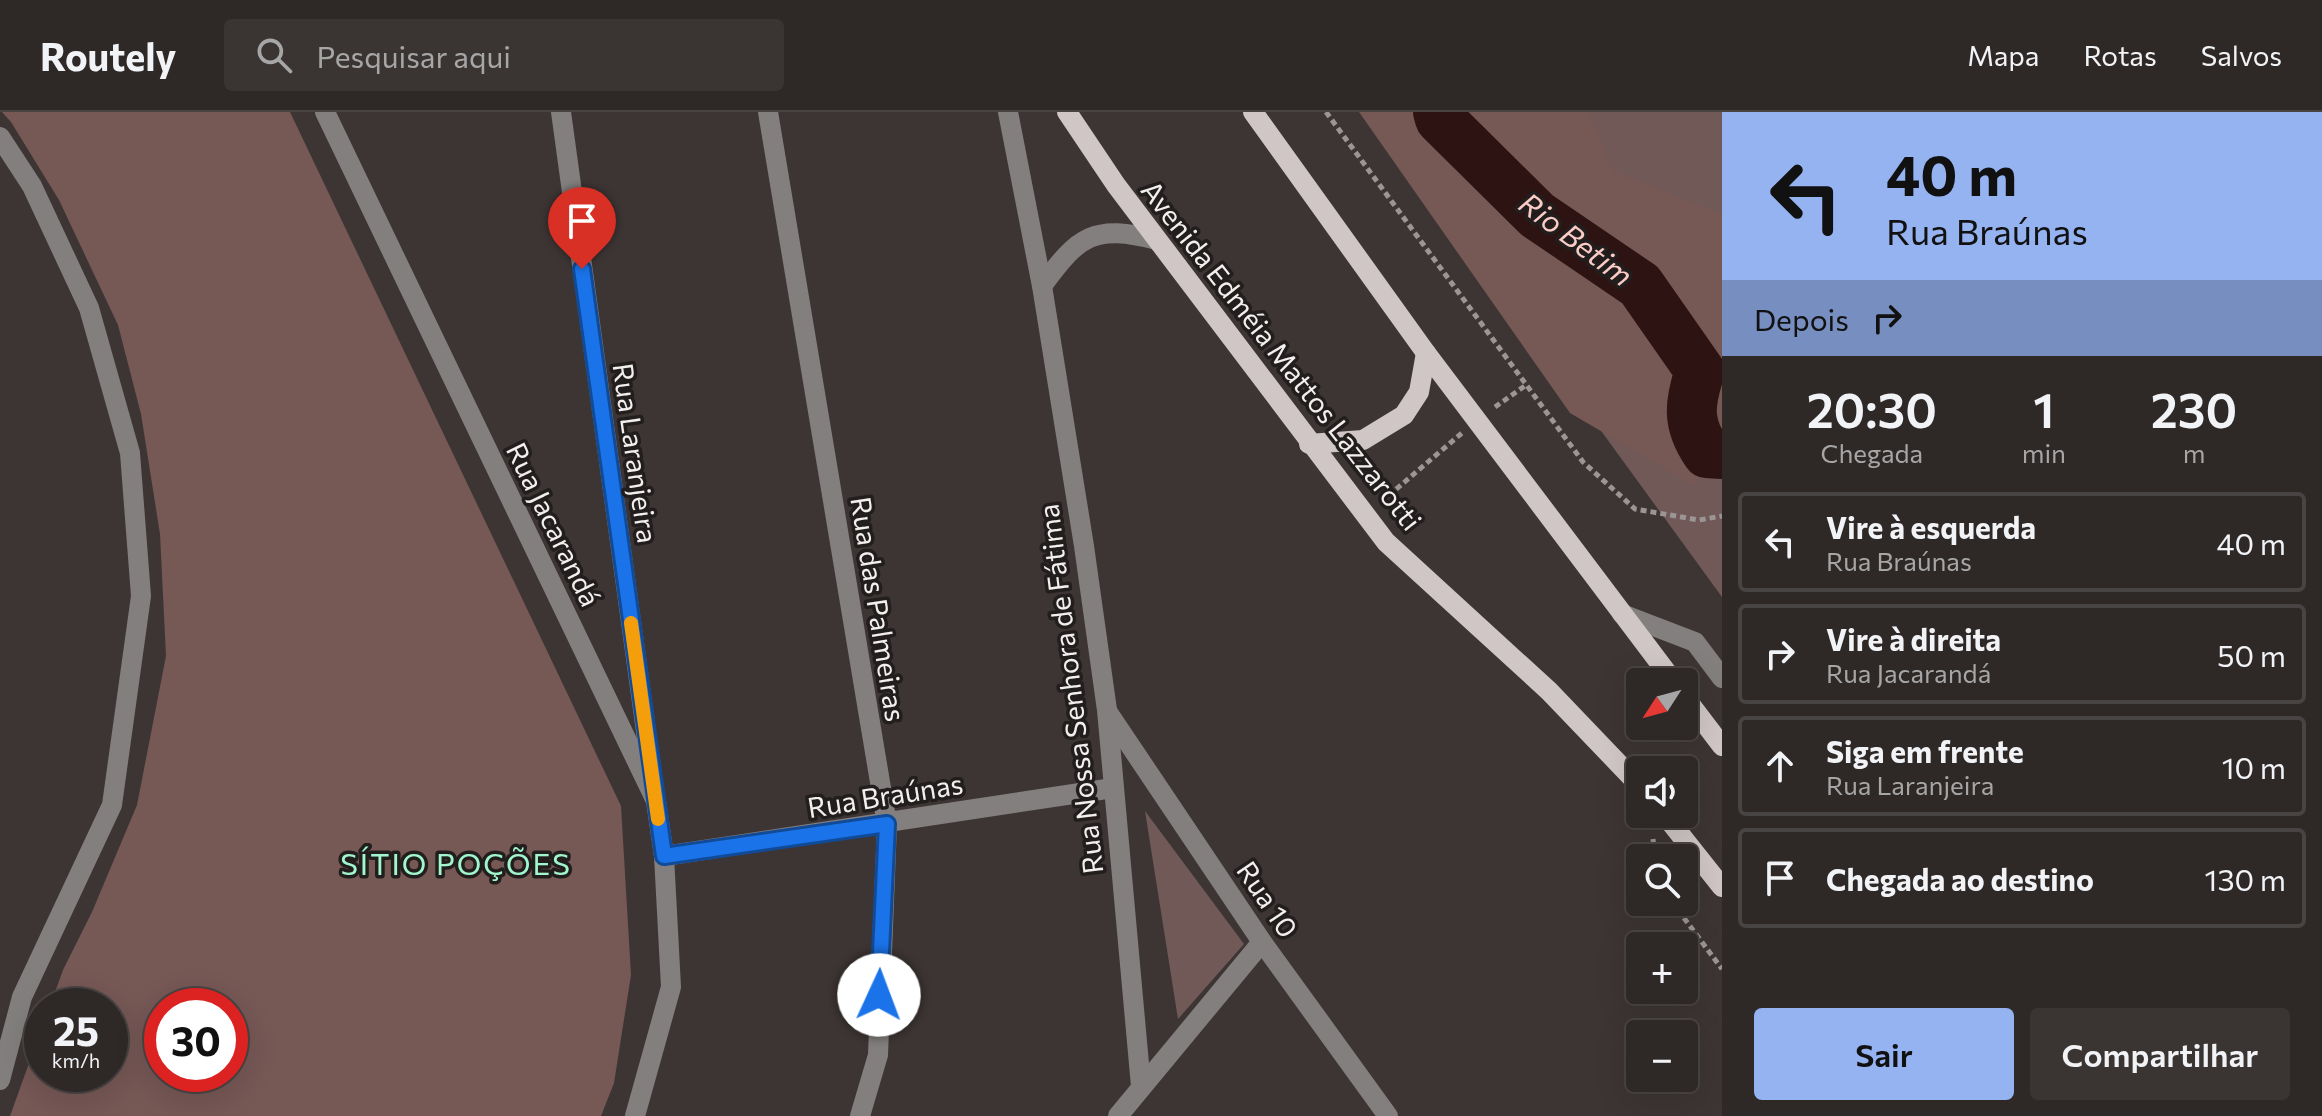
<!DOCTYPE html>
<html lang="pt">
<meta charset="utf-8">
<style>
body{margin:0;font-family:Commissioner,sans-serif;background:#3a3433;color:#f1f3f6;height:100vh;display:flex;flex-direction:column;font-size:30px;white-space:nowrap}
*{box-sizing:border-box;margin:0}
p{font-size:26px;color:#a7a6a7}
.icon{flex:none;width:44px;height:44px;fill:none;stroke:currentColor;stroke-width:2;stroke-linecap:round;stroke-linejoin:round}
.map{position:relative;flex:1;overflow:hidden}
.side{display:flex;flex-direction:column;background:#2e2827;width:600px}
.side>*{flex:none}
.hud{background:#95b2f1;color:#111;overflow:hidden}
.needle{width:52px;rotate:234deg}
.buttons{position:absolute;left:1626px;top:556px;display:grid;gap:16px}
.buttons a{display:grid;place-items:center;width:72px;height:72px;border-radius:8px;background:#2e2827;box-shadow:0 8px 32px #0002,0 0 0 2px #494444;font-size:40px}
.speed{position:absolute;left:24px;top:876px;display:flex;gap:16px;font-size:40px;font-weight:700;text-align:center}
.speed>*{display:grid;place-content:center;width:104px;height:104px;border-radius:50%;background:#2e2827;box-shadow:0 8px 32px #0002,0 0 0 2px #494444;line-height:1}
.speed small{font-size:20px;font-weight:400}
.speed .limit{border:12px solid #d22;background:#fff;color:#111}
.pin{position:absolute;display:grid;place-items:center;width:68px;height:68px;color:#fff;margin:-82px -34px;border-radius:50% 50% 50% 0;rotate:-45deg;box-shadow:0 0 8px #0007}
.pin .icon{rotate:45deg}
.me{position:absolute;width:88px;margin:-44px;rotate:2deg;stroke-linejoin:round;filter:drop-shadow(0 0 6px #0008)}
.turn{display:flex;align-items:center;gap:28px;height:168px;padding:0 32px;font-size:36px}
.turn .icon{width:104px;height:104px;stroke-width:2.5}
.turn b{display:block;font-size:56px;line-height:68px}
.then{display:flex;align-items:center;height:76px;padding:0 32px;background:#0003;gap:16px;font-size:30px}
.eta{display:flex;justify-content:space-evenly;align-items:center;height:136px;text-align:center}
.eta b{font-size:48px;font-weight:600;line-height:56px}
.action{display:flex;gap:16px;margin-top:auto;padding:16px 32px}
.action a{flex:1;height:92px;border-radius:8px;background:#95b2f1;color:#111;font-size:32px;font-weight:600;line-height:92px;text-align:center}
.action a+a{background:#3a3433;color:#f1f3f6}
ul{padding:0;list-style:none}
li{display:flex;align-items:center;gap:24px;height:100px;margin:0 16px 12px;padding:0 16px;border:4px solid #494444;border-radius:8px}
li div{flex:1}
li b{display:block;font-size:30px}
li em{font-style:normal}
header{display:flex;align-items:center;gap:48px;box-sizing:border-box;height:112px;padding:0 40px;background:#2e2827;border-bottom:2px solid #494444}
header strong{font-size:38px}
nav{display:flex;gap:44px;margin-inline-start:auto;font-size:28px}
.search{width:560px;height:72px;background:#3a3433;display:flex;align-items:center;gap:20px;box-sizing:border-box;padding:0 28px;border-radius:8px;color:#a7a6a7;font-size:30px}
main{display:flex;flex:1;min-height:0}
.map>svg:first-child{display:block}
</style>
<header>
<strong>Routely</strong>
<div class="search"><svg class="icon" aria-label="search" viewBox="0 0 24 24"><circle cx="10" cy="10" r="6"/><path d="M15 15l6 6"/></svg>Pesquisar aqui</div>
<nav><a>Mapa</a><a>Rotas</a><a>Salvos</a></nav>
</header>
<main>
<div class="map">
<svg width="1722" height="1004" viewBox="0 0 1722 1004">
<rect width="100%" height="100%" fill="#3d3534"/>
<g fill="#705957">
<polygon points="1369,0 1722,0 1722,485"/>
<polygon points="1145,699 1244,832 1178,907"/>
</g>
<g fill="#765855" fill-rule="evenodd">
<path d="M2,0H290L621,694L631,863L614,971L601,1004H10L42,915V962H110V894H50L63,858L92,800L137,693L166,544L160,422L141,302L118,213L59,88L11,10ZM162,894H230V962H162Z"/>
<polygon points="1359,0 1589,0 1613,59 1722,102 1722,350 1693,373 1570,301"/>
</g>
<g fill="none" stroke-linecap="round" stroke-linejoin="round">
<path stroke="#2d1412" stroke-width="50" d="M1438,0L1440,7L1537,103L1640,173L1700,259C1689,292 1687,312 1707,341L1722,342"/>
<g stroke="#9c9595" stroke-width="5" stroke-dasharray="6 4" stroke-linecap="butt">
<polyline points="1326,0 1583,350 1635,397 1699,408 1722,404"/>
<polyline points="1495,295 1526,273"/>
<polyline points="1381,390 1462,321"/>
<polyline points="1653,727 1655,746"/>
<polyline points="1672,790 1722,857"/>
</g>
<g stroke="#837f7f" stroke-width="20">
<polyline points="325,0 656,689 664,744 671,875 635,1004"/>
<polyline points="561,0 653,670"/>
<polyline points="768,0 887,712 878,943 860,1004"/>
<polyline points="1008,0 1042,174 1084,434 1107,598 1141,974"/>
<polyline points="0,25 32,74 89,196 130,341 141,484 112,693 22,885 0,968"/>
<path d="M1042,174C1079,123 1094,112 1157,128"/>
<polyline points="1622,502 1695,530 1722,566"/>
<polyline points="1109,602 1262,830 1388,1004"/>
<polyline points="664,744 1113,676"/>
<polyline points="1118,1004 1262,830"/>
</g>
<g stroke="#cfc6c5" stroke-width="20">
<polyline points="1067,0 1116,73 1386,430 1549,579 1640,674"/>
<polyline points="1253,0 1426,241 1674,570"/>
<polyline points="1309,332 1363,328 1404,303 1419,280 1426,241"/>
<polyline points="1684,584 1722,634"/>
<polyline points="1664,702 1722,775"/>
</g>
</g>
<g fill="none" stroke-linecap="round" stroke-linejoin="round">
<g stroke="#114b97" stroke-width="20">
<polyline id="route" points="582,157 664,744 887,712 879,883"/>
</g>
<use href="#route" stroke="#1a73e8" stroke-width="14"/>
<polyline stroke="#f59e0b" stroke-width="14" points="631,511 658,707"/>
</g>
<g text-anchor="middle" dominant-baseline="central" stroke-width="7" stroke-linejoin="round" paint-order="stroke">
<g font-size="28" fill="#f4efef" stroke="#211e1d">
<text transform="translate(1282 243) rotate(52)">Avenida Edméia Mattos Lazzarotti</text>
<text transform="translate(636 341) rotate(82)">Rua Laranjeira</text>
<text transform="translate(554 412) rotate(64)">Rua Jacarandá</text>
<text transform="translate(879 497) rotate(81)">Rua das Palmeiras</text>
<text transform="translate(1070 577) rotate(-97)">Rua Nossa Senhora de Fátima</text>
<text transform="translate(885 683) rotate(-9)">Rua Braúnas</text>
<text transform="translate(1268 787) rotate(56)">Rua 10</text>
</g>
<g font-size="30" font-style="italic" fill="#fbcbc5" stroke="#211e1d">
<text transform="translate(1577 126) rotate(37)">Rio Betim</text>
</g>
<g font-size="30" letter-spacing="2" fill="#a1f6cd" stroke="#211e1d">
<text x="456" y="750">SÍTIO POÇÕES</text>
</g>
</g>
</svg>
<div class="buttons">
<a><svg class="needle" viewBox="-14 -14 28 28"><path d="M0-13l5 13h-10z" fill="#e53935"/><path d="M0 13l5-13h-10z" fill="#a7a6a7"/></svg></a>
<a><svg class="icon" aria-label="sound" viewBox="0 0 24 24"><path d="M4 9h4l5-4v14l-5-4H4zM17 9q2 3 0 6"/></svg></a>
<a><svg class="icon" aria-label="search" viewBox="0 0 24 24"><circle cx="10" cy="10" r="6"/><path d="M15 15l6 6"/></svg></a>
<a>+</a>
<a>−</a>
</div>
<div class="speed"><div>25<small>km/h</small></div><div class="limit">30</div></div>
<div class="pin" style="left:582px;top:157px;background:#d93025"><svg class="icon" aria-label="arrive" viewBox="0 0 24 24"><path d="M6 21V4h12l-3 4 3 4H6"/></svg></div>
<svg class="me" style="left:879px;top:883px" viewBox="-20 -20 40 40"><circle r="19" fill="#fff"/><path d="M0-13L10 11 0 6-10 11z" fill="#1a73e8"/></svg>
</div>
<section class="side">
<div class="hud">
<div class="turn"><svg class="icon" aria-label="left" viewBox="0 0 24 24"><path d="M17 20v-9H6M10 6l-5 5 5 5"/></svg><div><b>40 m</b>Rua Braúnas</div></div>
<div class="then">Depois<svg class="icon" aria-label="right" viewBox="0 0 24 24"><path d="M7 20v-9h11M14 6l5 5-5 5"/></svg></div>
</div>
<div class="eta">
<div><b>20:30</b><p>Chegada</p></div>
<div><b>1</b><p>min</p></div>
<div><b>230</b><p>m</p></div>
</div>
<ul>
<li><svg class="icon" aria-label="left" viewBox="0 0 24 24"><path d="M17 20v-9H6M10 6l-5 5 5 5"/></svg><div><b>Vire à esquerda</b><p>Rua Braúnas</p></div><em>40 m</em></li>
<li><svg class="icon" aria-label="right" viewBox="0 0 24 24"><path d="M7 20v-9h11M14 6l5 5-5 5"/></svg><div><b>Vire à direita</b><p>Rua Jacarandá</p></div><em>50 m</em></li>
<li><svg class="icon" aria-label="ahead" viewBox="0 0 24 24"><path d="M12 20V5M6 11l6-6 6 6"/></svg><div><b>Siga em frente</b><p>Rua Laranjeira</p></div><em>10 m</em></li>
<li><svg class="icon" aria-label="arrive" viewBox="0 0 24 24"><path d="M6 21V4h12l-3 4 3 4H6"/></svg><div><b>Chegada ao destino</b></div><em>130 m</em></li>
</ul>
<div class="action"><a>Sair</a><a>Compartilhar</a></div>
</section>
</main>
